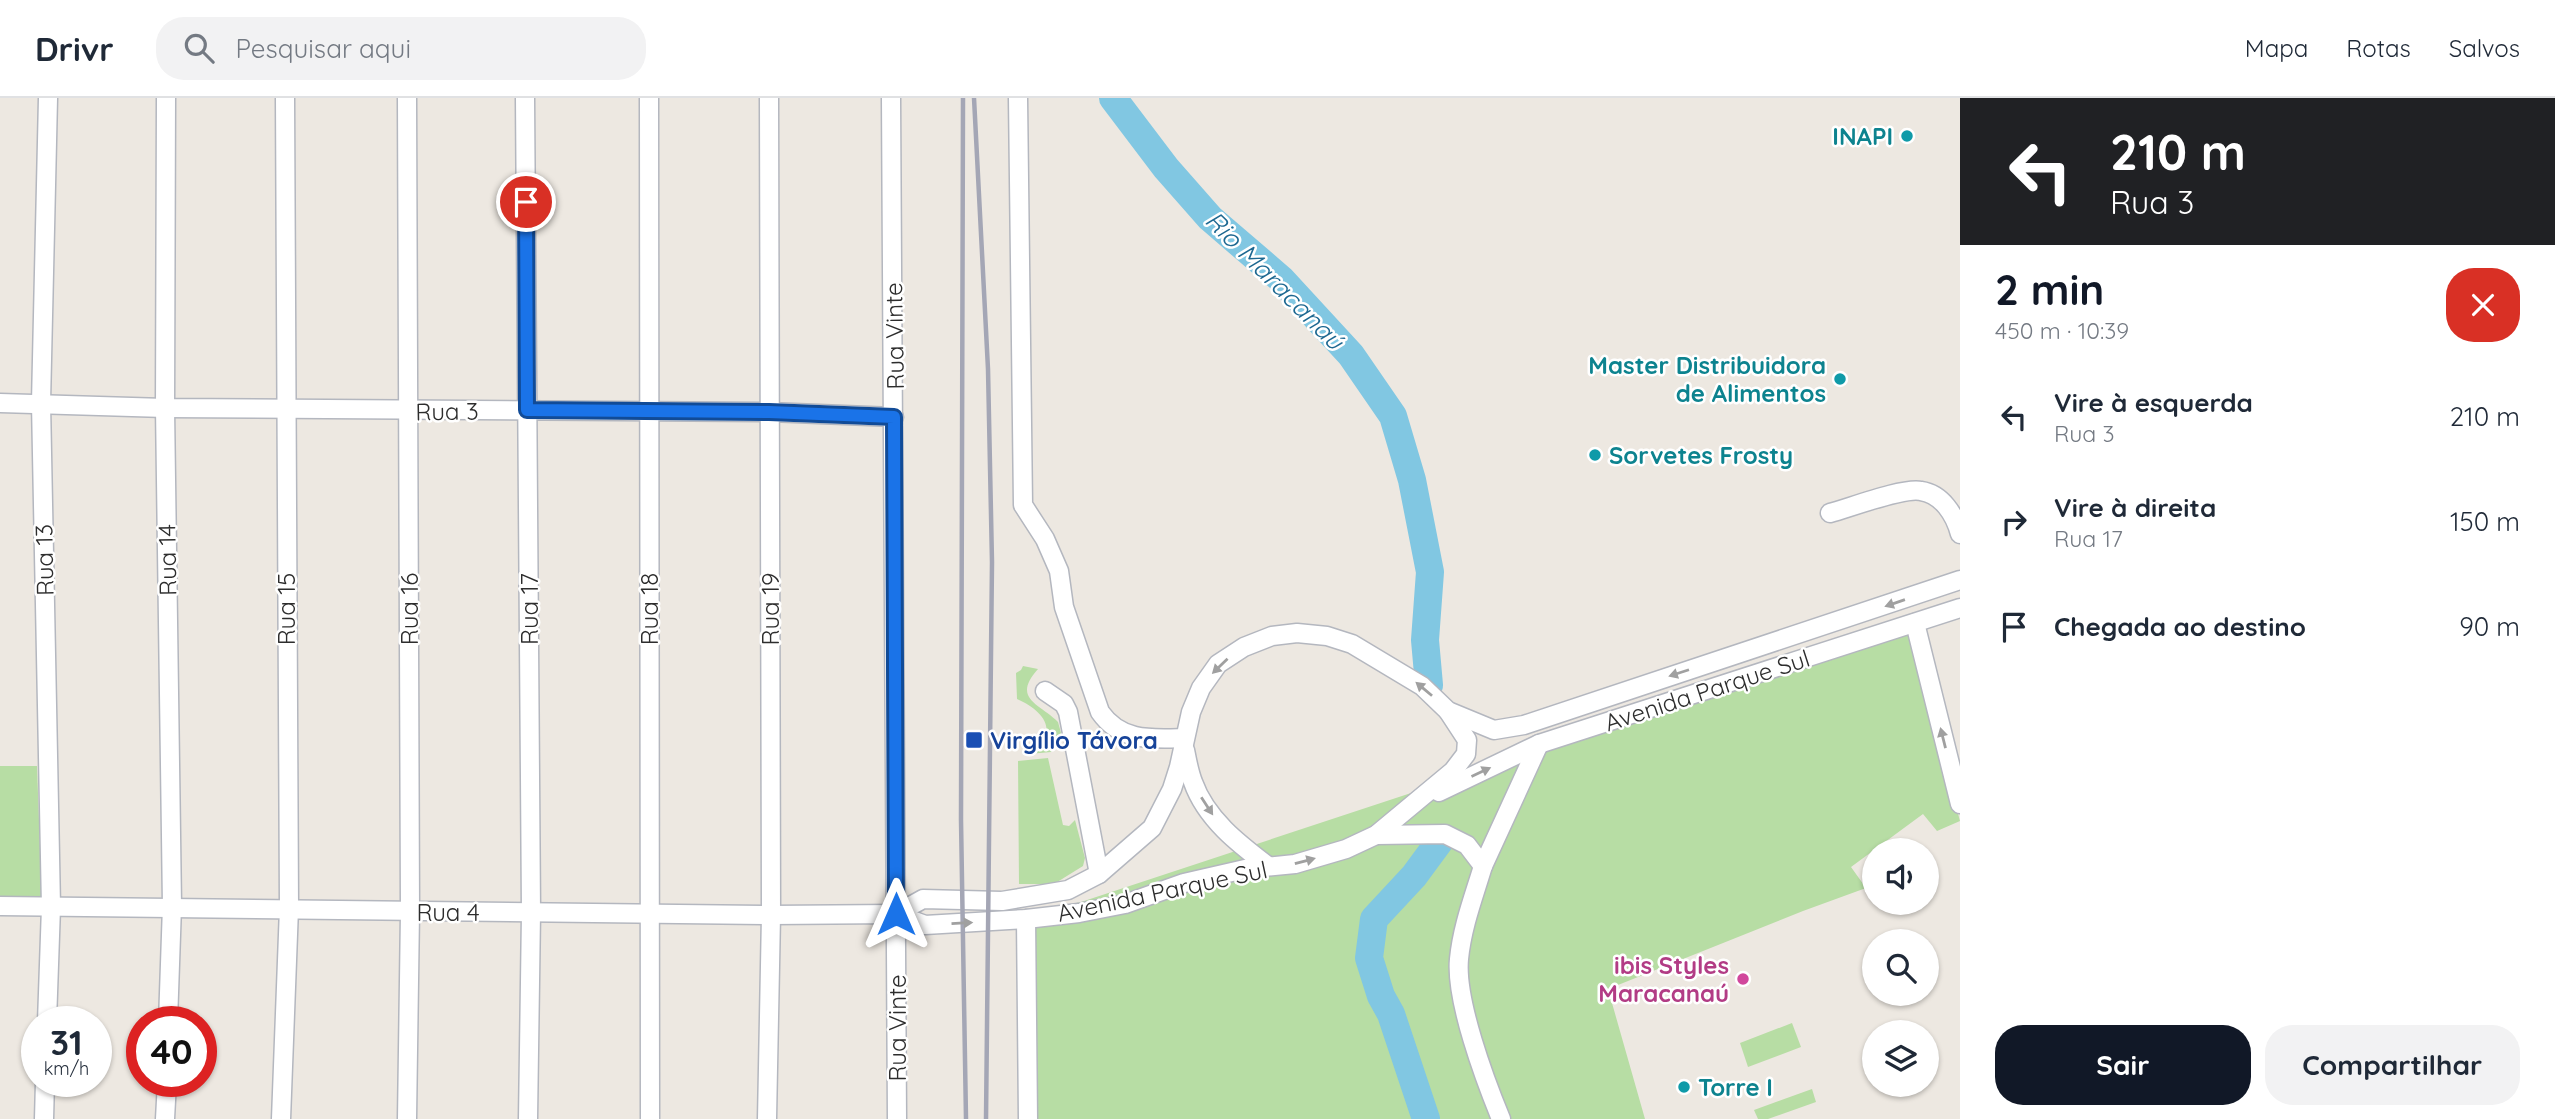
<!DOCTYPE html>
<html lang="pt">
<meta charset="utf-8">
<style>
body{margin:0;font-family:Quicksand,sans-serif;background:#f2f2f3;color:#1f2937;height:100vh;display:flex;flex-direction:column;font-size:26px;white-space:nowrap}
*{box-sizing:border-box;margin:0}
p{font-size:23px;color:#747a83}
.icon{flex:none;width:38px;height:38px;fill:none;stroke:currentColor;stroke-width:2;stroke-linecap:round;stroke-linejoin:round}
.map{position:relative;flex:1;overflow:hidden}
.sheet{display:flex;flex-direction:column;background:#fff;width:595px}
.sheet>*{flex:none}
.guide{background:#202124;color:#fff;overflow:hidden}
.fabs{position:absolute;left:1862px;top:740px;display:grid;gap:14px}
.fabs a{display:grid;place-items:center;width:77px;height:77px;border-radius:50%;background:#fff;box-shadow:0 2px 5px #0004;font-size:35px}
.speed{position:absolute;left:21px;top:908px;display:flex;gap:14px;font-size:35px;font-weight:700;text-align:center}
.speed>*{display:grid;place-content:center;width:91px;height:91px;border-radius:50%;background:#fff;box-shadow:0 2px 5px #0004;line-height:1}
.speed small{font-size:18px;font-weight:400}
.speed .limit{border:10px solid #d22;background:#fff;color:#111}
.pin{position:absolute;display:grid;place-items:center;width:60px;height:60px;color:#fff;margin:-30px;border:4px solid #fff;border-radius:50%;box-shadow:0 2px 7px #0007}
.me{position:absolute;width:77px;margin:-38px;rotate:0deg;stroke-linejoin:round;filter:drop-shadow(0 0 5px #0008)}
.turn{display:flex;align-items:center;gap:24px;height:147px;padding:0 35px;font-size:32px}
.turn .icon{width:91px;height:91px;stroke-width:2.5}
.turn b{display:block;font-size:49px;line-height:60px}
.round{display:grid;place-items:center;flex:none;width:74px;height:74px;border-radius:28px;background:#f2f2f3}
.summary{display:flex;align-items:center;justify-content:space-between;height:119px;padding:0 35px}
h1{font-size:42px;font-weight:800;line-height:52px;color:#111827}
.primary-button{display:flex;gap:14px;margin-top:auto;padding:14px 35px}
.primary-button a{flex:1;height:80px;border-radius:28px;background:#111827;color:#fff;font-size:28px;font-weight:800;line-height:80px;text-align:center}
.primary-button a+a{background:#f2f2f3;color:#1f2937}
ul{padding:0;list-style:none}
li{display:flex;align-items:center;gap:21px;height:105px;padding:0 35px}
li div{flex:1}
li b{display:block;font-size:26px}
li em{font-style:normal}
header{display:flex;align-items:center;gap:42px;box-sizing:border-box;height:98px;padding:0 35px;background:#fff;border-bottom:2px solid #e0e1e3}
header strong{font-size:33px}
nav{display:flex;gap:38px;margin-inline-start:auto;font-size:24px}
.search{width:490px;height:63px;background:#f2f2f3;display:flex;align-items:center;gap:18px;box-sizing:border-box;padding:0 24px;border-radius:28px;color:#747a83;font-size:26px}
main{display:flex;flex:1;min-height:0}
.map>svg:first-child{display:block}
</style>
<header>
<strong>Drivr</strong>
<div class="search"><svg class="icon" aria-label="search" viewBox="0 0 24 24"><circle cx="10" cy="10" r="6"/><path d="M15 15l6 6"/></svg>Pesquisar aqui</div>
<nav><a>Mapa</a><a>Rotas</a><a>Salvos</a></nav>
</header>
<main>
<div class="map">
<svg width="1960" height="1021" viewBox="0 0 1960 1021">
<rect width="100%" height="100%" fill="#ede8e1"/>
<g fill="#b7dda4">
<polygon points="1908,531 1960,723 1937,733 1923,716 1851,769 1866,790 1803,813 1608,891 1645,1021 1029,1021 1028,815 1081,804"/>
<path d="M1023,568L1038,571C1011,601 1040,606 1058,624L1061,635L1051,654L1029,656C1061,636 1045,613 1017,601L1016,575L1021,572Z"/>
<polygon points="1048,660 1063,727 1069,728 1075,722 1085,760 1083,768 1054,786 1019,786 1018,663"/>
<polygon points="0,668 37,668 42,803 0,802"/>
<polygon points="1792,925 1801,949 1748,969 1740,945"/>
<polygon points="1812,991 1816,1004 1768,1021 1758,1021 1754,1012"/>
</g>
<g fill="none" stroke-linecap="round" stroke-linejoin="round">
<g stroke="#81c7e2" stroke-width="28">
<polyline points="1113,0 1166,70 1210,120 1281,181 1351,257 1393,318 1412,382 1430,474 1425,542 1429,587"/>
<polyline points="1426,1021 1391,916 1381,898 1369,860 1374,821 1414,778 1442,740"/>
</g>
<g stroke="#b4b7bf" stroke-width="21">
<g id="minor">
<polyline points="166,0 165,310 172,808 168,924"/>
<polyline points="407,0 410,814 407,1021"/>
<polyline points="525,0 531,815 528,1021"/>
<polyline points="649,0 650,1021"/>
<polyline points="891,0 897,1021"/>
<path d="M1018,0L1023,407L1045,441L1059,473L1064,509L1100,614C1121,644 1151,641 1184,640"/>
<polyline points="0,305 165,310 769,314 894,319"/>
<path d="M1830,415C1849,410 1904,389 1921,393C1942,396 1955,417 1960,436"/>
<polyline points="1915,525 1960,706"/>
<polyline points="1045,593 1064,606 1068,614 1099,776"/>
<path d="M1185,652C1187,662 1189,674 1193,684C1206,721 1239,746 1268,768"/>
<polyline points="1439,694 1539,646 1960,510"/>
<path d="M1376,737L1445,736L1467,747L1483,768C1474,798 1462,829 1459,861C1455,902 1485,982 1501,1021"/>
<polyline points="1483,768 1539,646"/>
<polyline points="0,808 771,817 896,816 925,827 1026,821 1079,815 1125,806 1184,785 1245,771 1295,766 1346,751 1376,737 1453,673 1466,656 1467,642 1448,613"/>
<polyline points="896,816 923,801 1002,803 1068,792 1099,776 1152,730 1172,691 1179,669 1191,614 1201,590 1218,566 1244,549 1272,538 1297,535 1327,538 1352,546 1422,588 1448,613 1494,632 1524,627 1960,482"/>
<polyline points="1026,821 1028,1021"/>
<polyline points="47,924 51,809 41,305 48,0"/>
<polyline points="44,1021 45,984"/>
<polyline points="165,1021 167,984"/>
<polyline points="281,1021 289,810 285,0"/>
<polyline points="767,1021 771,817 769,0"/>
</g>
</g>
<use href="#minor" stroke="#fff" stroke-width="18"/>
<g stroke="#a4a6b5" stroke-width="4.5">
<polyline points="963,0 961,722 966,1021"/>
<polyline points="974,0 988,271 992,464 986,1021"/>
</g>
</g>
<defs><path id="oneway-solid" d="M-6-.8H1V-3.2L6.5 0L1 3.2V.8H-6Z" transform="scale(1.75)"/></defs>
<g fill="#a0a0a0">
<use href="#oneway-solid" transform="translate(1895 505) rotate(161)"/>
<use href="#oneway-solid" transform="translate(1220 568) rotate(136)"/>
<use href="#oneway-solid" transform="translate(1679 575) rotate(162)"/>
<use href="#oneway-solid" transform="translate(1424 591) rotate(-140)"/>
<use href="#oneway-solid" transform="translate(1943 640) rotate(-104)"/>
<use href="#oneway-solid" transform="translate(1481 674) rotate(-25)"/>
<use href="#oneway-solid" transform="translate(1207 708) rotate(57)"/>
<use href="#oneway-solid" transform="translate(1305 763) rotate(-15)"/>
<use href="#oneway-solid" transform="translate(962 825) rotate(-3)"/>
</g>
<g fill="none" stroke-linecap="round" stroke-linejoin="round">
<g stroke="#114b97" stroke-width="18">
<polyline id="route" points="526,104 527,312 769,314 894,319 896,816"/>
</g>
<use href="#route" stroke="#1a73e8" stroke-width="12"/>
</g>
<g fill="#0f9aa8" stroke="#fff" stroke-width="2.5">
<circle cx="1907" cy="38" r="7"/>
<circle cx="1840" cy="281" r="7"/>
<circle cx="1595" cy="357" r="7"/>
<circle cx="1684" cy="989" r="7"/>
</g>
<rect fill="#1a4fb4" stroke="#fff" stroke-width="2.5" x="965" y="633" width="18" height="18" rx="3.5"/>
<circle fill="#d1479c" stroke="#fff" stroke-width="2.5" cx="1743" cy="881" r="7"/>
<g text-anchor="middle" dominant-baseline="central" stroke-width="5" stroke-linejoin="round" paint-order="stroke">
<g font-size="24" font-weight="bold" fill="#0d838f" stroke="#fff" text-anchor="end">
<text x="1893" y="38">INAPI</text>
<text x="1826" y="267">Master Distribuidora<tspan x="1826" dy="28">de Alimentos</tspan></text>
<text x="1609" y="357" text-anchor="start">Sorvetes Frosty</text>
<text x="1698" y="989" text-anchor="start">Torre I</text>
</g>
<g font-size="24" fill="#2d2d2d" stroke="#fff">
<text transform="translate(894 238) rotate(-91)">Rua Vinte</text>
<text transform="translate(447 313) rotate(-1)">Rua 3</text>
<text transform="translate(44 462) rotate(-91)">Rua 13</text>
<text transform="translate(167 462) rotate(-91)">Rua 14</text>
<text transform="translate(286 511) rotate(-90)">Rua 15</text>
<text transform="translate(409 511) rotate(-90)">Rua 16</text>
<text transform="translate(529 511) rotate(-90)">Rua 17</text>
<text transform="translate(649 511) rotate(-90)">Rua 18</text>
<text transform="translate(770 511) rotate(-90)">Rua 19</text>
<text transform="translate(1707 592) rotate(-18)">Avenida Parque Sul</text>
<text transform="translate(1162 793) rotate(-12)">Avenida Parque Sul</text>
<text x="448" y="814">Rua 4</text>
<text transform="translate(897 930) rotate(-90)">Rua Vinte</text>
</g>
<g font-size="24" font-weight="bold" fill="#164399" stroke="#fff" text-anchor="start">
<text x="990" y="642">Virgílio Távora</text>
</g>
<g font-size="24" font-weight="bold" fill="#b23c85" stroke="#fff" text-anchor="end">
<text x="1729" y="867">ibis Styles<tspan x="1729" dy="28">Maracanaú</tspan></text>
</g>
<g font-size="26" font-style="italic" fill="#1d6891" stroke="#fff">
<text transform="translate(1275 182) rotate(45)">Rio Maracanaú</text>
</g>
</g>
</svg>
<div class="fabs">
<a><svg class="icon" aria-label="sound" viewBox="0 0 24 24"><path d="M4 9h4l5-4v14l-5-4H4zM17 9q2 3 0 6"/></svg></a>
<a><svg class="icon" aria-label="search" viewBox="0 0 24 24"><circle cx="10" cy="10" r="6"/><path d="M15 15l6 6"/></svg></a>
<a><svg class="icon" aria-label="layers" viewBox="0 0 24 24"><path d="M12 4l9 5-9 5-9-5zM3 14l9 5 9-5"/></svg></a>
</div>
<div class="speed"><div>31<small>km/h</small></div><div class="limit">40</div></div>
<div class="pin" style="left:526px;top:104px;background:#d93025"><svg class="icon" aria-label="arrive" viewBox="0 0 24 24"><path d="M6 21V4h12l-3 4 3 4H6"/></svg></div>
<svg class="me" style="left:896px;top:816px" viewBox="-20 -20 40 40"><path d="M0-17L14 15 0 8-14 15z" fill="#1a73e8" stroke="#fff" stroke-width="4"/></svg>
</div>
<section class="sheet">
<div class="guide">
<div class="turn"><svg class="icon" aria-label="left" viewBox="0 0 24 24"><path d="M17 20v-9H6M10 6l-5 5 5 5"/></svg><div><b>210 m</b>Rua 3</div></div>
</div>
<div class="summary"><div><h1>2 min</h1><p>450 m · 10:39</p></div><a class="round" style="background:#d93025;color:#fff"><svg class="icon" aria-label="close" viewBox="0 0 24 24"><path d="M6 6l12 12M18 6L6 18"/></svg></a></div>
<ul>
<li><svg class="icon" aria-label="left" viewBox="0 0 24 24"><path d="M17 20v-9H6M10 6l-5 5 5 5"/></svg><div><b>Vire à esquerda</b><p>Rua 3</p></div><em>210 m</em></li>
<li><svg class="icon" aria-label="right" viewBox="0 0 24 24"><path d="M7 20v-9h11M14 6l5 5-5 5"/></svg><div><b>Vire à direita</b><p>Rua 17</p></div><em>150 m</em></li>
<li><svg class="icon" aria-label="arrive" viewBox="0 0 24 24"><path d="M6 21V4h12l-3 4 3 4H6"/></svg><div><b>Chegada ao destino</b></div><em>90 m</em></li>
</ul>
<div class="primary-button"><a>Sair</a><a>Compartilhar</a></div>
</section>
</main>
